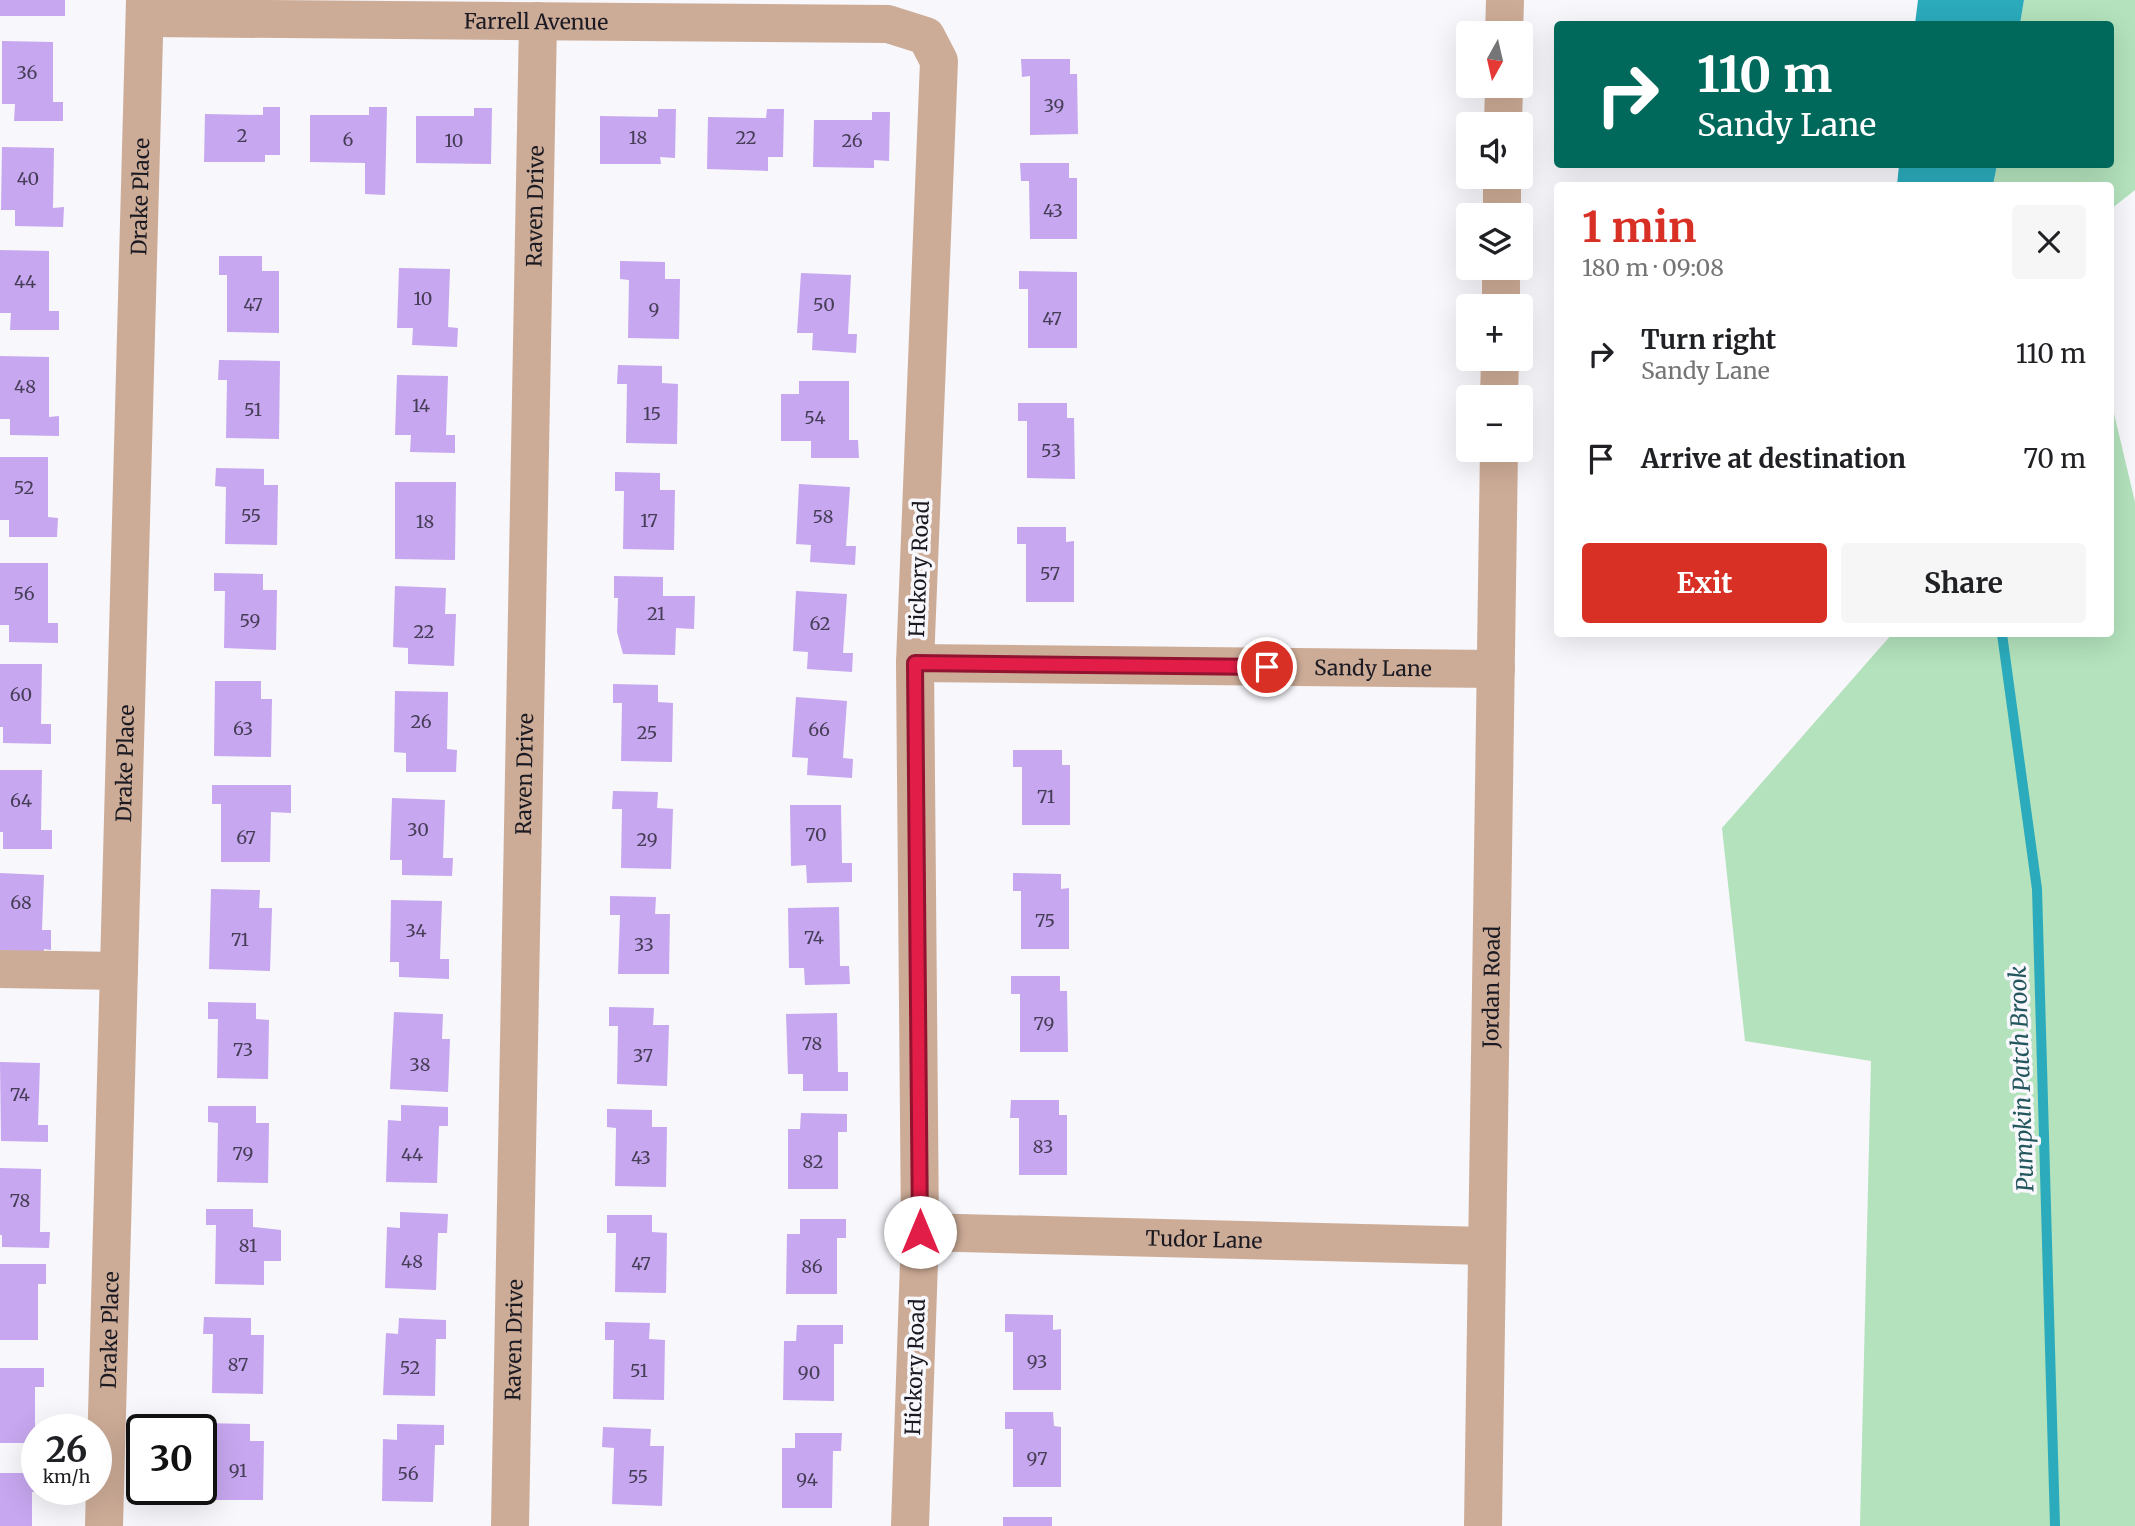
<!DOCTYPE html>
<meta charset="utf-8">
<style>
body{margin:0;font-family:Merriweather,serif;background:#f6f6f6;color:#202124;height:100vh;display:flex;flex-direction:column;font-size:26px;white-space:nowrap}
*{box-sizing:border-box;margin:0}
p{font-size:23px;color:#757577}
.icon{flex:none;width:38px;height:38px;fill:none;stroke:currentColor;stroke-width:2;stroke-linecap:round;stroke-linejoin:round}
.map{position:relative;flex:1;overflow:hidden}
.drawer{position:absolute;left:1554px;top:182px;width:560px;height:455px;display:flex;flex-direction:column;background:#fff;border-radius:7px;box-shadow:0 7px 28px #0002}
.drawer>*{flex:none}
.banner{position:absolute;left:1554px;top:21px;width:560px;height:147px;border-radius:7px;box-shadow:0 7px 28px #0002;background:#00695c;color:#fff;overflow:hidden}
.needle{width:46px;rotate:188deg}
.fabs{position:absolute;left:1456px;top:21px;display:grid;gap:14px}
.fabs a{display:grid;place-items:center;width:77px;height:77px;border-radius:7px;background:#fff;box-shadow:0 7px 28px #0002;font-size:35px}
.speed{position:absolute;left:21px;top:1414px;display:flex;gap:14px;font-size:35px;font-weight:700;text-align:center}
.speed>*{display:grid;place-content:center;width:91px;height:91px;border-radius:50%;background:#fff;box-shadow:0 7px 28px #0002;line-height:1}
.speed small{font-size:18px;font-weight:400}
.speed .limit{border:4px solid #111;border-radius:10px;background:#fff;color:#111}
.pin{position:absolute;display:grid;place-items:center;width:60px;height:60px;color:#fff;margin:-30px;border:4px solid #fff;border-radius:50%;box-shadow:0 2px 7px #0007}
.me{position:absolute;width:77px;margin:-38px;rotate:0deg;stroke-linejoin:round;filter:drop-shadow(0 0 5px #0008)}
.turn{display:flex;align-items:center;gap:24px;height:147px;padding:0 28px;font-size:32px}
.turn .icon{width:91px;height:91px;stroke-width:2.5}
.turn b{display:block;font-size:49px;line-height:60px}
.round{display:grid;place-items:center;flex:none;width:74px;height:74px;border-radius:7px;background:#f6f6f6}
.head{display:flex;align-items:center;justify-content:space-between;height:119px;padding:0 28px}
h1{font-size:42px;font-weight:700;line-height:52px;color:#d93025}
.cta{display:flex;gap:14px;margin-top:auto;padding:14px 28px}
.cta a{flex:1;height:80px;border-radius:7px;background:#d93025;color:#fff;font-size:28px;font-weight:700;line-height:80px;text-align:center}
.cta a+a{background:#f6f6f6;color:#202124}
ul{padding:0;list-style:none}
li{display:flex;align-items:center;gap:21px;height:105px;padding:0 28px}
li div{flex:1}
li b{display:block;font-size:26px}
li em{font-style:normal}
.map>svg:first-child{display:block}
</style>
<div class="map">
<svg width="2135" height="1526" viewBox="0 0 2135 1526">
<rect width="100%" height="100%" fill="#f7f7fc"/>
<g fill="#b3e2bc">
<polygon points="2024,0 2135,0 2135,190 2111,209 2110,186 1993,185 1997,165 2110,164 2110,24 2020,24"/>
<polygon points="2111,401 2135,502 2135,1526 1860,1526 1871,1061 1745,1041 1722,828 1892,634 2110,634"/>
</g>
<g fill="#2babbc">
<polygon points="1918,0 2024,0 2020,24 1915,24"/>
<polygon points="1899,165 1899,164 1997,165 1993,185 1897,185"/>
</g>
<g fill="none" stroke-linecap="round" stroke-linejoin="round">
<polyline stroke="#2babbc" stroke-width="10" points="2002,634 2037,889 2055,1526"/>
</g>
<g fill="#c7a7f0">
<rect x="0" y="0" width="65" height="16"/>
<polygon points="2,41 53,42 53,102 63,102 63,121 14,121 15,104 2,104"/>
<polygon points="1021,59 1070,59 1070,74 1077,74 1078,134 1030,135 1030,76 1022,77"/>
<polygon points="263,107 280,107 280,155 265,155 265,162 204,162 205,114 263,115"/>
<polygon points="369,107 387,107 385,195 365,194 365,163 310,162 310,115 369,115"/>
<polygon points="474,108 492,108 491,164 416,163 416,116 474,116"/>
<polygon points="658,109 676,109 675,158 660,157 661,164 600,164 600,116 658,117"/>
<polygon points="767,109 784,109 783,157 768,157 768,171 707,169 708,117 766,118"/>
<polygon points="872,112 890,112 889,161 874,160 874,168 813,167 814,120 872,120"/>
<polygon points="2,147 54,148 53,208 64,207 63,227 15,226 15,210 1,210"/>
<polygon points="1020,163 1069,163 1069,178 1077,178 1077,239 1030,239 1029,181 1021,181"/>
<polygon points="0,250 49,251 49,311 59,311 59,330 10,330 11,313 0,313"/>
<polygon points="219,256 262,256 262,271 279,271 279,333 227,332 227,275 219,275"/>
<polygon points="620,261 665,262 665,279 680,279 679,339 628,338 629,280 620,279"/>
<polygon points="399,268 450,269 448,327 458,328 457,347 412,345 413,328 397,328"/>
<polygon points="1019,271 1077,272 1077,348 1028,348 1028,289 1019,289"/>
<polygon points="801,273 851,275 848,334 857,334 856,353 812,350 813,333 797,333"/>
<polygon points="0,356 49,357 49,417 59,416 59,436 10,435 10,419 0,419"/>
<polygon points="219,360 280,361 279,439 226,438 227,380 218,380"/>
<polygon points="618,365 662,366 662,383 678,384 677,444 626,443 627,384 617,384"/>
<polygon points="397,375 448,376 446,435 455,435 455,453 410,452 411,435 395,435"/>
<polygon points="799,381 849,381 849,440 858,440 859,458 811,458 811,441 781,441 781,394 799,394"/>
<polygon points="1018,403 1067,403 1067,418 1074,418 1075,479 1027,478 1027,421 1018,421"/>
<polygon points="0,457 48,457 48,517 58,518 57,537 9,537 9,520 0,520"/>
<polygon points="216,468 264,469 264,485 278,485 277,545 225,544 226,487 215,486"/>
<polygon points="615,472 660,473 660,490 675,490 674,550 623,549 624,491 615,491"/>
<polygon points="395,482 456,482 455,560 395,559"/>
<polygon points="799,484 850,487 846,546 856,546 855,565 810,562 811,545 796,544"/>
<polygon points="1017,527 1066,527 1066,542 1074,541 1074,602 1026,602 1026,544 1017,544"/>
<polygon points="0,563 48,563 48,623 58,623 58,643 9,642 9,625 0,625"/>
<polygon points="214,573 263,574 263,590 277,590 276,650 224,648 225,591 214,591"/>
<polygon points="614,576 663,577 663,596 695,596 694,629 676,628 675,655 623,654 617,632 618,598 614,598"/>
<polygon points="395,586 446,588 445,614 456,614 454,666 408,664 408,648 393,647"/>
<polygon points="796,591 847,594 843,653 853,653 852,672 807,669 808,652 793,651"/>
<polygon points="0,664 42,664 41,724 51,724 51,744 3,743 3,727 0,727"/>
<polygon points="215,681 261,681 261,699 272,699 271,757 214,756"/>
<polygon points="613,684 658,685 658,702 673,703 672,762 621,761 622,703 613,703"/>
<polygon points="395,691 448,692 447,749 457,750 456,772 406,772 406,753 394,752"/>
<polygon points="796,697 847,701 843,758 853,759 852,778 807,775 808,758 792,757"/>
<polygon points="1013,750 1062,750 1062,765 1070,765 1070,825 1022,825 1022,767 1013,767"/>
<polygon points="0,770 42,770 41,830 52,830 52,849 3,849 3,832 0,832"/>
<polygon points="212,785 291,785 291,813 271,812 270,862 221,862 221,804 212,804"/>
<polygon points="613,791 658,792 657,808 673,809 671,869 621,868 622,809 612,809"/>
<polygon points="392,798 445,800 443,858 453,858 452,876 402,875 402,860 390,860"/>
<polygon points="790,805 841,805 842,863 852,863 852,882 807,883 806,865 791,866"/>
<polygon points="0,873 44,875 42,930 51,930 51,950 44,949 43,967 0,950"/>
<polygon points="1013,873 1061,874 1061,889 1069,888 1069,949 1021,949 1021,891 1013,891"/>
<polygon points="211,889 260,890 259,908 272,908 270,971 209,969"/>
<polygon points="610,896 656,897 655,914 670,914 669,974 618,974 620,915 610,915"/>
<polygon points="391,900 442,901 440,959 449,959 449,979 399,977 399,962 390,962"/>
<polygon points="839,907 840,966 849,966 850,984 805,985 804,968 789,968 788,908"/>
<polygon points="1011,976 1060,976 1060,991 1067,991 1068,1052 1020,1052 1020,994 1011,994"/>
<polygon points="208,1002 256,1003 256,1019 269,1020 268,1079 217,1078 218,1019 208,1019"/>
<polygon points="609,1007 654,1008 653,1025 669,1025 667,1086 617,1084 618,1026 609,1026"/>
<polygon points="394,1012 443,1014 442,1039 450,1039 448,1092 390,1089"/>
<polygon points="837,1013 838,1072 848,1072 848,1091 803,1091 803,1074 788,1074 786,1014"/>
<polygon points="0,1062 40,1063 38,1125 48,1125 48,1142 1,1141"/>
<polygon points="1011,1100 1059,1100 1059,1115 1067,1115 1067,1175 1019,1175 1019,1118 1010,1118"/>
<polygon points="401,1105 448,1107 448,1126 439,1126 437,1183 386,1182 388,1120 401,1121"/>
<polygon points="208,1106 256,1106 256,1123 269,1123 268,1183 217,1182 218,1123 208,1122"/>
<polygon points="607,1109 652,1110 652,1127 667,1127 666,1187 615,1186 616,1128 607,1127"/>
<polygon points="801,1113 847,1114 847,1132 838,1132 838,1189 788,1189 788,1129 800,1129"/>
<polygon points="0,1168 41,1169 40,1232 50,1232 49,1248 2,1247 2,1235 0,1235"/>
<polygon points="206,1209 253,1209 253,1227 281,1230 281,1261 264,1261 264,1285 215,1284 216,1225 206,1225"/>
<polygon points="400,1212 448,1214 447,1233 438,1233 436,1290 385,1288 387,1227 400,1228"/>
<polygon points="607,1215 652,1215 652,1232 667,1233 666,1293 615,1292 616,1233 607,1233"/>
<polygon points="800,1219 846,1219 846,1238 837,1238 837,1294 786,1294 787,1234 800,1234"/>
<polygon points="0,1264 46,1264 46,1284 38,1284 38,1340 0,1340"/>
<polygon points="1005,1314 1053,1315 1053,1330 1061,1329 1061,1390 1013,1390 1013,1332 1005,1332"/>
<polygon points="204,1317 251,1318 251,1335 264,1335 263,1394 212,1393 213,1334 203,1334"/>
<polygon points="399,1318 446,1320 446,1339 436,1339 435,1396 383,1395 386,1333 398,1334"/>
<polygon points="605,1322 650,1323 649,1339 665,1340 664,1400 613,1399 614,1340 605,1340"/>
<polygon points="797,1325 843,1325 843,1344 834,1344 834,1401 783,1400 784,1341 796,1341"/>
<polygon points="0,1368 44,1368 44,1387 35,1387 35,1443 0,1443"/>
<polygon points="1005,1412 1053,1412 1054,1426 1061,1427 1061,1487 1013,1487 1013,1429 1005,1429"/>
<polygon points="203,1423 250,1424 250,1441 264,1441 263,1500 211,1500 213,1440 202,1440"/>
<polygon points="397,1424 444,1425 444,1445 435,1445 433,1502 382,1501 383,1439 397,1440"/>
<polygon points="603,1427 651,1429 650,1446 664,1446 662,1506 612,1504 614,1448 602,1447"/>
<polygon points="795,1433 842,1433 841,1451 833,1451 832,1508 782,1508 782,1448 795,1448"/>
<polygon points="0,1473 37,1473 37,1489 41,1489 41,1492 32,1492 32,1526 0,1526"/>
<rect x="1003" y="1517" width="49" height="9"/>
</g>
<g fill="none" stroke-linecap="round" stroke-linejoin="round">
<g stroke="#cdac97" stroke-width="38">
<path id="s1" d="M146,18L888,24L926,36L939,61L915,663L920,1232L910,1526"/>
<polyline points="1504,33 1505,0"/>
<polyline points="1503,124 1504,86"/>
<polyline points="1502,215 1502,177"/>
<polyline points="1501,306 1501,268"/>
<polyline points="1499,397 1500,359"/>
<path id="s2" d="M915,663L1496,669"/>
<polyline points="0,969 119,971"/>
<path id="s3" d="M920,1232L1487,1246"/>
<path id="s4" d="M104,1526L145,0"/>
<path id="s5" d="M510,1526L538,21"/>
<path id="s6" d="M1483,1526L1499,450"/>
</g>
</g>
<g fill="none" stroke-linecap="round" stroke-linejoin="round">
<g stroke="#92132f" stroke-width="18">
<polyline id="route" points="920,1232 915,663 1267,667"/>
</g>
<use href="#route" stroke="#e11d48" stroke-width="12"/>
</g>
<g text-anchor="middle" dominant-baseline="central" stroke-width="7" stroke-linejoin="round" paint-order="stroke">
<g font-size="18" fill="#463d56">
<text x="27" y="72">36</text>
<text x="1054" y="105">39</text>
<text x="242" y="135">2</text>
<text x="638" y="137">18</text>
<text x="746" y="137">22</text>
<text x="348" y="139">6</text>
<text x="454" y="140">10</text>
<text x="852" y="140">26</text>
<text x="28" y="178">40</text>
<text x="1053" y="210">43</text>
<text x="25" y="281">44</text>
<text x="423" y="298">10</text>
<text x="253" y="304">47</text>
<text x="824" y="304">50</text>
<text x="654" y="309">9</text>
<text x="1052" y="318">47</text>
<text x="25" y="386">48</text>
<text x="421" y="405">14</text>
<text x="253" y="409">51</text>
<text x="652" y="413">15</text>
<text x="815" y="417">54</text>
<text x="1051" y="450">53</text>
<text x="24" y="487">52</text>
<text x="251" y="515">55</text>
<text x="823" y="516">58</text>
<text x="649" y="520">17</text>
<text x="425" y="521">18</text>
<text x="1050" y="573">57</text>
<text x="24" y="593">56</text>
<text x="656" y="613">21</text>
<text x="250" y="620">59</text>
<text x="820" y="623">62</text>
<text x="424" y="631">22</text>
<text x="21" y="694">60</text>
<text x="421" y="721">26</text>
<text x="243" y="728">63</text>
<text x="819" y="729">66</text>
<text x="647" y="732">25</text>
<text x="1046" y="796">71</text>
<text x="21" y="800">64</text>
<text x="418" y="829">30</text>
<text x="816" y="834">70</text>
<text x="246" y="837">67</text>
<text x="647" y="839">29</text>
<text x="21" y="902">68</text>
<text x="1045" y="920">75</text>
<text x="416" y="930">34</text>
<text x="814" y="937">74</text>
<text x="240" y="939">71</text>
<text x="644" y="944">33</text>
<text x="1044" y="1023">79</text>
<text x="812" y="1043">78</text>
<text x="243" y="1049">73</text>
<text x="643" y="1055">37</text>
<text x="420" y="1064">38</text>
<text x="20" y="1094">74</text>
<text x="1043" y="1146">83</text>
<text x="243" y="1153">79</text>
<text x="412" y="1154">44</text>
<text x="641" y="1157">43</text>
<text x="813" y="1161">82</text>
<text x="20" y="1200">78</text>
<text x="248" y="1245">81</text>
<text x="412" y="1261">48</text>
<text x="641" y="1263">47</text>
<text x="812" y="1266">86</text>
<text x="1037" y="1361">93</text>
<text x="238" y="1364">87</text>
<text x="410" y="1367">52</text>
<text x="639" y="1370">51</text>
<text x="809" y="1372">90</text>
<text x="1037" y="1458">97</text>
<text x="238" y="1470">91</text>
<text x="408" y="1473">56</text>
<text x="638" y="1476">55</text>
<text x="807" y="1479">94</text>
</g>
<g font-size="21" fill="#1b1a22" stroke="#f7f7fc">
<text stroke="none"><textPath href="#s1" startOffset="390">Farrell Avenue</textPath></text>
<text stroke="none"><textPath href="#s4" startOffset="1330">Drake Place</textPath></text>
<text stroke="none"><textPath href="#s5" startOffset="1320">Raven Drive</textPath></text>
<text transform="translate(919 569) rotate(-88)">Hickory Road</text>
<text stroke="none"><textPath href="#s2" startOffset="458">Sandy Lane</textPath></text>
<text stroke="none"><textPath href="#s4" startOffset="763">Drake Place</textPath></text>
<text stroke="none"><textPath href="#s5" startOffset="752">Raven Drive</textPath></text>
<text stroke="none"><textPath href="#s6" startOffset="539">Jordan Road</textPath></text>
<text stroke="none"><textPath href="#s3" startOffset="284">Tudor Lane</textPath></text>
<text stroke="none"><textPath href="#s4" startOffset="196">Drake Place</textPath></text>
<text stroke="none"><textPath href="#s5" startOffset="186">Raven Drive</textPath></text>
<text transform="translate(915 1367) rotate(-88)">Hickory Road</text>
</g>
<g font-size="23" font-style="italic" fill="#23565d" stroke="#f7f7fc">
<text transform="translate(2021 1079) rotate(-92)">Pumpkin Patch Brook</text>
</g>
</g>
</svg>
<div class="fabs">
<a><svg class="needle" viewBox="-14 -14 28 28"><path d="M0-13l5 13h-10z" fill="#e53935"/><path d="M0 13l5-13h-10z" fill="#757577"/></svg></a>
<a><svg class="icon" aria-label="sound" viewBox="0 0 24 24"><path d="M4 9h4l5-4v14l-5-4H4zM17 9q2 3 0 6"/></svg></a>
<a><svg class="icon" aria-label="layers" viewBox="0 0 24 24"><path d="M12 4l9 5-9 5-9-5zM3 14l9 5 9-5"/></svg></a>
<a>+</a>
<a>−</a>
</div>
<div class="speed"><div>26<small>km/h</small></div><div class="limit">30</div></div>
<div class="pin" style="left:1267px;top:667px;background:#d93025"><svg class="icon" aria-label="arrive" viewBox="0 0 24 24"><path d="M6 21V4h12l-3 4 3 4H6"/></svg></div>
<svg class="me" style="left:920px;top:1232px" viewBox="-20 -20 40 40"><circle r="19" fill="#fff"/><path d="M0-13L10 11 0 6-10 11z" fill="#e11d48"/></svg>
<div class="banner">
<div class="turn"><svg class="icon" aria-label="right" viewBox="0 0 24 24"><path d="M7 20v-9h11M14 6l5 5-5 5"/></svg><div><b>110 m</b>Sandy Lane</div></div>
</div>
<section class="drawer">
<div class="head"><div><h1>1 min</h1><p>180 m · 09:08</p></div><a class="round"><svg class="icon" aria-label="close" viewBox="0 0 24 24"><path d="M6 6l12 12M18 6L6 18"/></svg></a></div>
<ul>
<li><svg class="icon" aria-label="right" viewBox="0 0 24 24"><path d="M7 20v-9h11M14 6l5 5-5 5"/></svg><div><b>Turn right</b><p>Sandy Lane</p></div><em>110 m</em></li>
<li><svg class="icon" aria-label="arrive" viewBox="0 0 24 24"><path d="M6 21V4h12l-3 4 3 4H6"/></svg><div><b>Arrive at destination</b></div><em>70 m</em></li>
</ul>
<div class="cta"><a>Exit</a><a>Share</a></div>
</section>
</div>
